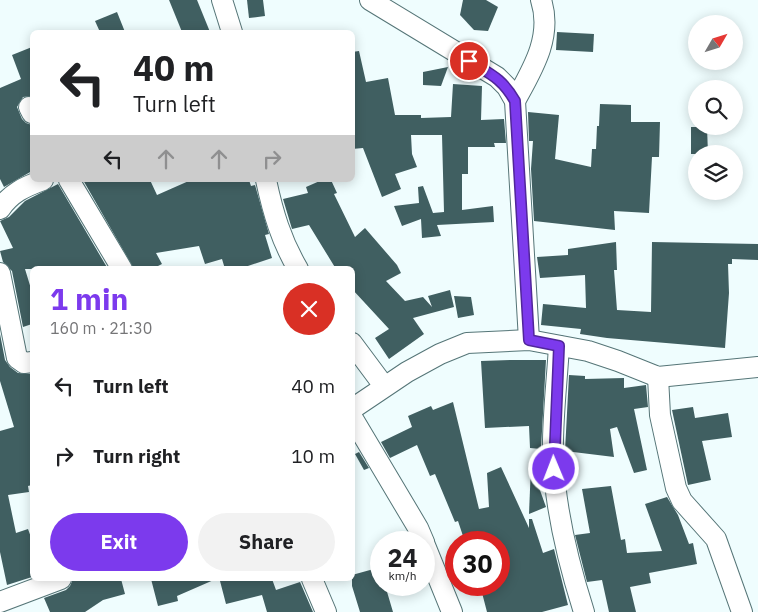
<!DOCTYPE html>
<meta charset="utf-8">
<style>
body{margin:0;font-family:"IBM Plex Sans",sans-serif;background:#f2f2f2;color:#202124;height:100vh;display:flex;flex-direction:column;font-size:19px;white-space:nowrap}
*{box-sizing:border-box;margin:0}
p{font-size:16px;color:#757577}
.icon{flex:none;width:28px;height:28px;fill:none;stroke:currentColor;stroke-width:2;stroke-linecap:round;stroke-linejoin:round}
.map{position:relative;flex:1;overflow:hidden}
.side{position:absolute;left:30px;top:266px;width:325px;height:315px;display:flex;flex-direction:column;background:#fff;border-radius:8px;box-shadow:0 2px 12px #0003}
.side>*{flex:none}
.hud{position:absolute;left:30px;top:30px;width:325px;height:152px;border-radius:8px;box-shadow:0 2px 12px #0003;background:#fff;color:#202124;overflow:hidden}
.needle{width:32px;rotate:51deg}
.buttons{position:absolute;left:688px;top:15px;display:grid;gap:10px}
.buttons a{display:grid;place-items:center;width:55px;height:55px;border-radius:50%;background:#fff;box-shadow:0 2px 12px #0003;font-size:25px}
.speed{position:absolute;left:370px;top:531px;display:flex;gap:10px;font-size:25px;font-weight:700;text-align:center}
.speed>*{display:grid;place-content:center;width:65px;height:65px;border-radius:50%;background:#fff;box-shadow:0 2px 12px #0003;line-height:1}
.speed small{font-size:12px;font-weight:400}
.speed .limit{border:8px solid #d22;background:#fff;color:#111}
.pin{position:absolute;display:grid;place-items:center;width:42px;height:42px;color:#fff;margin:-21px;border:2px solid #fff;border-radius:50%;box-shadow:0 1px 5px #0007}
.me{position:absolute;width:55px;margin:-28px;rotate:359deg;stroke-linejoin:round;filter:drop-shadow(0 0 4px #0008)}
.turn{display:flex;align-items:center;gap:18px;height:105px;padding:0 20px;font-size:22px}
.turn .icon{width:65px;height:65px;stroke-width:2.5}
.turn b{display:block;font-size:35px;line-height:42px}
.lanes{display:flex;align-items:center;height:48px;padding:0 20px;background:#0003;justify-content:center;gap:25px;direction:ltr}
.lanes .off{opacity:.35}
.round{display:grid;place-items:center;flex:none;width:52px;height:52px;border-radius:26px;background:#f2f2f2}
.overview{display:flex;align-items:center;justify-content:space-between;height:85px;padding:0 20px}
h1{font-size:30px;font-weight:700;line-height:38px;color:#7c3aed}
.primary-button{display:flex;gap:10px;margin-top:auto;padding:10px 20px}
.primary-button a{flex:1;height:58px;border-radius:30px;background:#7c3aed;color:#fff;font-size:20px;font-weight:700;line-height:58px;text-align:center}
.primary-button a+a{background:#f2f2f2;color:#202124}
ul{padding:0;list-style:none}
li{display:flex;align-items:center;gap:15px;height:70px;padding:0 20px}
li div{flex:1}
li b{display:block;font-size:19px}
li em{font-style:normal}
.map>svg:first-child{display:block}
</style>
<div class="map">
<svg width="758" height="612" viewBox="0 0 758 612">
<rect width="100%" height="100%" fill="#effdfe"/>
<g fill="#405f61">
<polygon points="169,0 197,0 210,32 182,32"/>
<polygon points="247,0 263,0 265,16 249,18"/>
<polygon points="463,0 486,0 498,7 488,31 474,30 460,15"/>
<polygon points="117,12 125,32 100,32 95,21"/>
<polygon points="557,32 594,34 593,52 556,50"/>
<polygon points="32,47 32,96 23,97 17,107 22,119 26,123 32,125 32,171 4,187 0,179 0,88 21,79 12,55"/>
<polygon points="359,51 366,82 388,78 395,115 421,115 421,118 451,117 453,84 482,86 481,120 504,119 506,143 494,143 495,147 468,147 468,174 462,174 462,210 493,206 494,222 437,225 441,236 422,238 421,219 402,226 394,206 419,203 418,187 423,186 433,213 444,212 442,135 411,135 412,154 417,167 395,174 401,189 382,197 363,148 352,149 352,52"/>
<polygon points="448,67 441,86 423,85 423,72"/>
<polygon points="600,104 631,105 631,122 660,122 659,157 652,157 649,213 614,211 615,230 534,221 531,169 533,141 529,141 528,112 559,115 555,159 591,167 592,149 596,149 597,126 599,126"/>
<polygon points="691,127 707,127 708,154 691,154"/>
<polygon points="83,180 150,180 157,195 191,180 249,180 251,186 255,185 269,234 265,235 272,258 239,269 225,269 222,259 205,264 199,246 156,253 162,264 152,269 134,269"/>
<polygon points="322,180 331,180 337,193 334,194 355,237 365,228 397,265 401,273 386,281 405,301 423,297 432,307 428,296 450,290 454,307 413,318 424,334 389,359 375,338 389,329 352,289 352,269 336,269 309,225 292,229 283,199 308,193 306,187"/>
<polygon points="58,184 108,269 25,269 32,292 32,324 23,327 12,271 3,262 0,251 13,248 0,221 9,217 25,201"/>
<polygon points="616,242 617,270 614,270 617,310 651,312 652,242 758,244 758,260 732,259 732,264 728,264 729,293 725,348 607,338 580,334 581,329 541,325 543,304 586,308 585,275 540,278 537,257 568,255 568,249"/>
<polygon points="454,296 471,297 474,315 458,318"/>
<polygon points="0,334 5,360 10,367 18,373 32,374 32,485 28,486 29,492 8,495 16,533 28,529 32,540 32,577 7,585 0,552 0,431 14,427 0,381"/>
<polygon points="511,360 546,360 541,449 530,448 529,426 485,428 481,361"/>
<polygon points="569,375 585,376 585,379 624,378 624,388 646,385 648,407 634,409 647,470 634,473 617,427 610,429 614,457 565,451"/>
<polygon points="453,402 479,509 489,507 487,473 501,467 529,528 529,519 532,519 543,553 554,549 568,605 542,612 487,612 480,585 499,585 499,542 465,542 458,521 455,522 435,474 430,476 417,445 390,458 381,442 412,427 408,416 431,406 433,410"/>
<polygon points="693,407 695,418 728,413 732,437 702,441 711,480 688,485 672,410"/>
<polygon points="359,452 369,468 364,470 355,454"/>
<polygon points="531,465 546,507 529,514"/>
<polygon points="611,486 621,540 625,539 627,553 662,551 645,504 667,497 678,515 689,544 693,543 697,564 649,573 651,583 630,587 636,612 609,612 602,580 587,582 575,535 590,533 582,489"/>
<polygon points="381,567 381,585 385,585 393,612 360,612 352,586 352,575"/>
<polygon points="73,579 121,579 125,594 103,600 85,612 50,612 44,598 66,590 70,586"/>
<polygon points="151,579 216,579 177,596 178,601 158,606"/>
<polygon points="228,579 272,579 276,590 300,582 313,612 267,612 262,595 226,604 220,581"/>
</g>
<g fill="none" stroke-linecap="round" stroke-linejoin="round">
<g stroke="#557577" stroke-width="22">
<g id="street">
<polyline points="222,0 232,32"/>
<polyline points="370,0 497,77 507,87 515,101 529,340"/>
<path d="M515,101C532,70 553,37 541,0"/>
<polyline points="29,107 32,113"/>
<polyline points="69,180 122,269"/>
<path d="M266,180C273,213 281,240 298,269"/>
<path d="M0,209C11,193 24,187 43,180"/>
<polyline points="0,273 17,358 24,363 32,362"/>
<polyline points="352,343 384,386"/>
<path d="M559,346C557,382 552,420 553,456C555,509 568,562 584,612"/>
<polyline points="658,377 660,415 676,488 682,501 716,539 742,612"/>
<polyline points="352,409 407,372 440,354 467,343 529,340 588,351 618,361 658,377 758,367"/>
<polyline points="352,417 418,528 424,542"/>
<polyline points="424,543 452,612"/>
<polyline points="312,579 326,612"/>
<polyline points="0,602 61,579"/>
</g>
</g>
<use href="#street" stroke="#fff" stroke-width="20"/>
</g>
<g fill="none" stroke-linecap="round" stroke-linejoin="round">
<g stroke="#51269a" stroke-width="12">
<path id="route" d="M469,61C490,74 502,78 515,101L529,340L559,346L554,469"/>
</g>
<use href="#route" stroke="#7c3aed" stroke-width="9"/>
</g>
</svg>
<div class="buttons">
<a><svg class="needle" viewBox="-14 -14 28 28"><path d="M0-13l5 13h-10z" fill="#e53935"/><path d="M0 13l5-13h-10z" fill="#757577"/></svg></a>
<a><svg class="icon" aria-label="search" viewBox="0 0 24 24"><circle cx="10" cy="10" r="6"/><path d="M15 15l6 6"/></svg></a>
<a><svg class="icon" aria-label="layers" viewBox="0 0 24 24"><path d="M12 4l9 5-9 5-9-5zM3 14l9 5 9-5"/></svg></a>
</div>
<div class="speed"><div>24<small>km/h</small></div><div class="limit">30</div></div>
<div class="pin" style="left:469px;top:61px;background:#d93025"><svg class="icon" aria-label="arrive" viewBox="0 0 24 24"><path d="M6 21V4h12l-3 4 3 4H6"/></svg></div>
<svg class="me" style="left:554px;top:469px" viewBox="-20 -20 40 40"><circle r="17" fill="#7c3aed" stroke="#fff" stroke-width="3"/><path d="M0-11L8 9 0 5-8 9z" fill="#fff"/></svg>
<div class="hud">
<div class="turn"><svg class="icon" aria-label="left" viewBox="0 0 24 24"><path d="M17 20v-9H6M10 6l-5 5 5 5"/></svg><div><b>40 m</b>Turn left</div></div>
<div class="lanes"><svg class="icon" aria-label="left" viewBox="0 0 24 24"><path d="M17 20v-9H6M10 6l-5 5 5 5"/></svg><svg class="icon off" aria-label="ahead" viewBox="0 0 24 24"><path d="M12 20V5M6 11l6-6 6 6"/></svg><svg class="icon off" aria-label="ahead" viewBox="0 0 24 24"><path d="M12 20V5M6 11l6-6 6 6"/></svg><svg class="icon off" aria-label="right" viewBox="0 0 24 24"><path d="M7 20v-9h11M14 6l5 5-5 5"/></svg></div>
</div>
<section class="side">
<div class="overview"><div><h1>1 min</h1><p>160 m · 21:30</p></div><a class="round" style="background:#d93025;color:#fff"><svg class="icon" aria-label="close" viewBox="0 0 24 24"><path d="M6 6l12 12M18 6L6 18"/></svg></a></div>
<ul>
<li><svg class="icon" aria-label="left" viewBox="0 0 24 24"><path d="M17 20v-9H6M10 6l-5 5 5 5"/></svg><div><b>Turn left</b></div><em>40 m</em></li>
<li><svg class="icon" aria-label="right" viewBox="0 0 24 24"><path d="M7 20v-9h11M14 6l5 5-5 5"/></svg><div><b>Turn right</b></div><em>10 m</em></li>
</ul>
<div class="primary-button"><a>Exit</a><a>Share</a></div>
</section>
</div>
